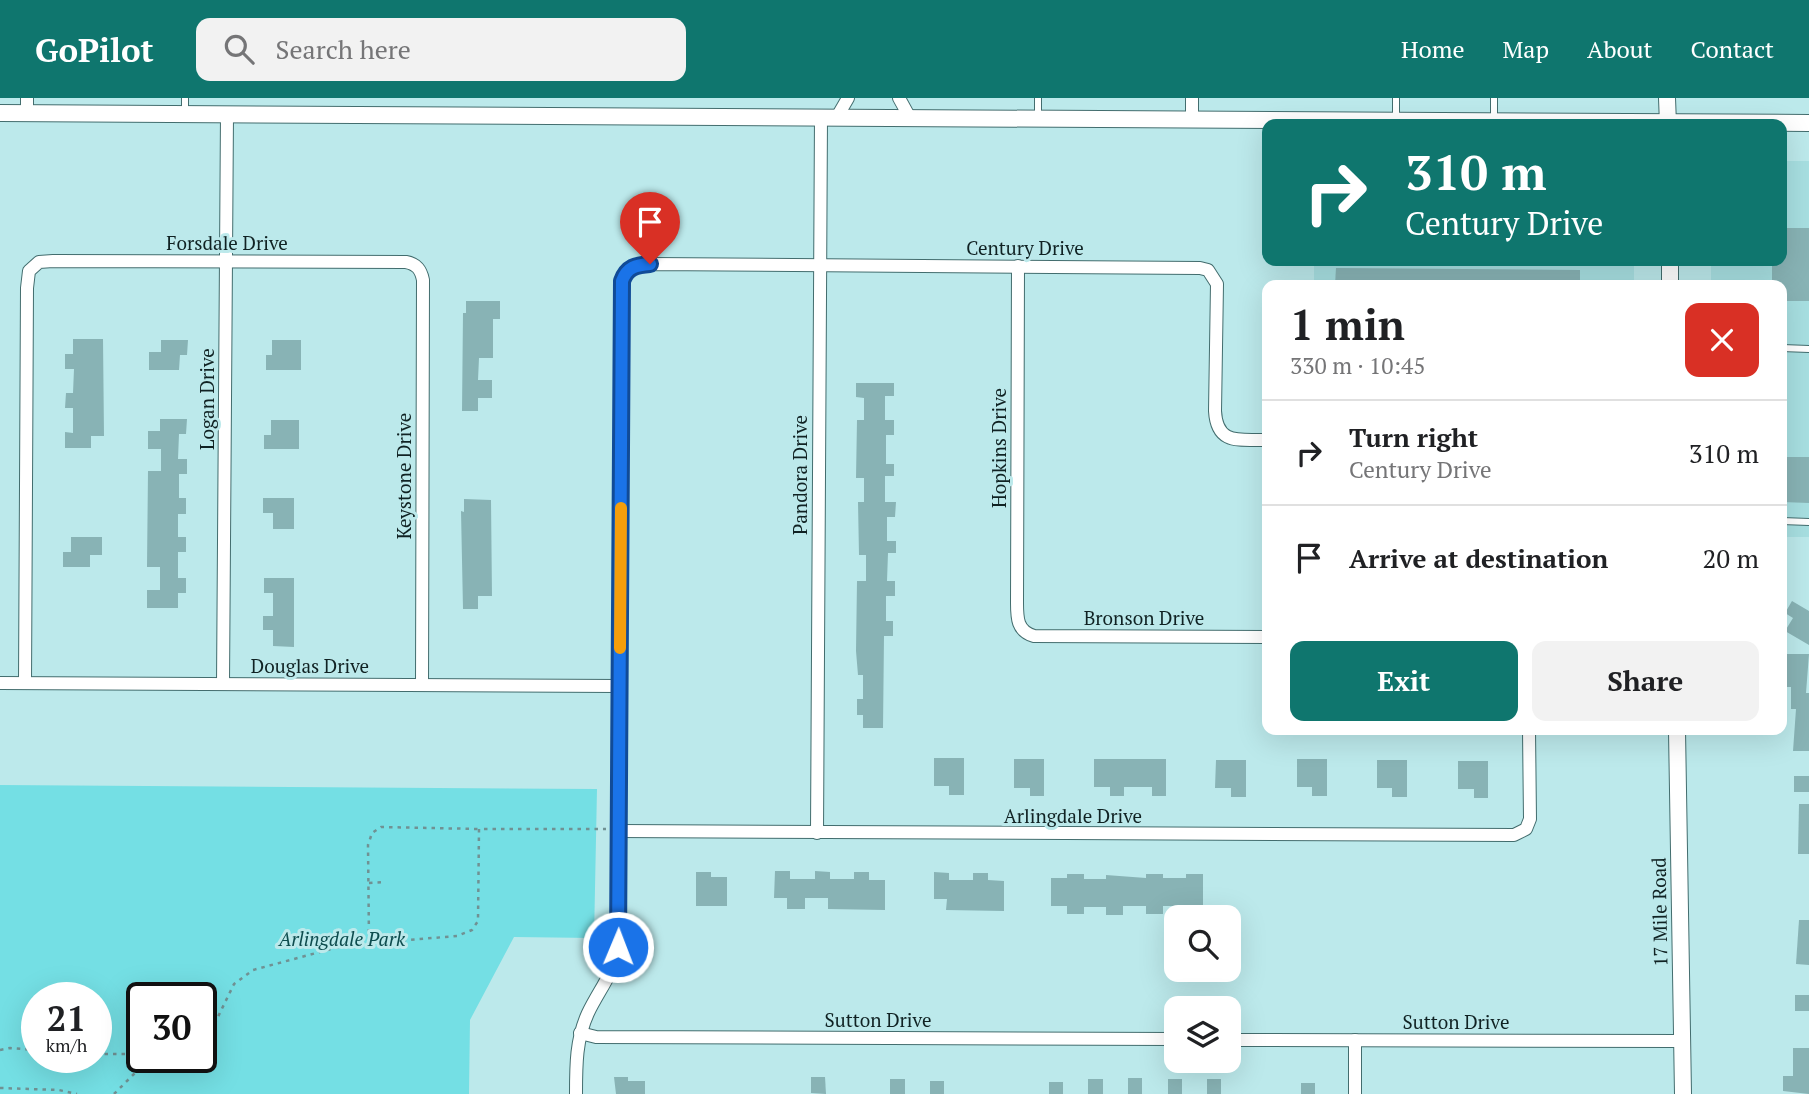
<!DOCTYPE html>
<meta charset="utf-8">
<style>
body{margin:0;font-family:"PT Serif",serif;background:#f2f2f2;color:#202124;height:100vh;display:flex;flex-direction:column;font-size:26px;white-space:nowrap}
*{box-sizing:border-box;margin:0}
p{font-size:23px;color:#757577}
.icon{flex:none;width:38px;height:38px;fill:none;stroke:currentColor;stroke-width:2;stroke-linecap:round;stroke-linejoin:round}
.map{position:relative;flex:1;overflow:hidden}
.side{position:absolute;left:1262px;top:182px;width:525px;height:455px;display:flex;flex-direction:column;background:#fff;border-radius:14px;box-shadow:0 7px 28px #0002}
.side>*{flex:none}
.guide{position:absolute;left:1262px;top:21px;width:525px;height:147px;border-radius:14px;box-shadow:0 7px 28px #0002;background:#0f766e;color:#fff;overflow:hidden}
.tools{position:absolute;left:1164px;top:807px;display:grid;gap:14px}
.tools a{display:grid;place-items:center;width:77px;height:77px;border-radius:14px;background:#fff;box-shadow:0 7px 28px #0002;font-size:35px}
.speed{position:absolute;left:21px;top:884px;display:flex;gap:14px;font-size:35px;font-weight:700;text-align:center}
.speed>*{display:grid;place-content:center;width:91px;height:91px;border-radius:50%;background:#fff;box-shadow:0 7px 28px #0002;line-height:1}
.speed small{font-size:18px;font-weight:400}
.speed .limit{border:4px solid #111;border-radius:10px;background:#fff;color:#111}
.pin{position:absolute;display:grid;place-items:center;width:60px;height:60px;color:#fff;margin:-72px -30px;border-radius:50% 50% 50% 0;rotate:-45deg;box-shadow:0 0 7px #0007}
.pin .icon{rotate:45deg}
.me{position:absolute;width:77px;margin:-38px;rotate:1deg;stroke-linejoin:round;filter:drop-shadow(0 0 5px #0008)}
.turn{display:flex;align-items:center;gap:24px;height:147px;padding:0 28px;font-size:32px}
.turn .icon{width:91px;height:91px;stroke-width:2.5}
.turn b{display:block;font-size:49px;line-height:60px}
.round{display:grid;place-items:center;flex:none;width:74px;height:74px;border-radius:14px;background:#f2f2f2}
.headline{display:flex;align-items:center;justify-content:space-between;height:119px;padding:0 28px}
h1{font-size:42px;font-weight:700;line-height:52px}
.cta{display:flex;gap:14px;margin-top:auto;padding:14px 28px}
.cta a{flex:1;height:80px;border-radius:14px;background:#0f766e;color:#fff;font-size:28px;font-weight:700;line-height:80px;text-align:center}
.cta a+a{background:#f2f2f2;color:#202124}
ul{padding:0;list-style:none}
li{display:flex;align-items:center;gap:21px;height:105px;padding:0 28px;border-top:2px solid #e0e0e0}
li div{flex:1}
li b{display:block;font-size:26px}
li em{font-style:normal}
header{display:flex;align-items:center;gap:42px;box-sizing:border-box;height:98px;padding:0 35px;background:#0f766e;color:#fff}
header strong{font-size:33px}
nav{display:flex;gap:38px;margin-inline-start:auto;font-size:24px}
.search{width:490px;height:63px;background:#f2f2f2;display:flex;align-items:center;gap:18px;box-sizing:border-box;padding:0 24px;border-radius:14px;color:#757577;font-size:26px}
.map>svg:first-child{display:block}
</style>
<header>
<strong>GoPilot</strong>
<div class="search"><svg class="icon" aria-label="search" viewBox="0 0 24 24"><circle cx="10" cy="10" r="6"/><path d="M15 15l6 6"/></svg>Search here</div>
<nav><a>Home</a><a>Map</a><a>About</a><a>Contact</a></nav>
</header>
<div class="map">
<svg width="1809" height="996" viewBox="0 0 1809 996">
<rect width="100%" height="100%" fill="#bce9eb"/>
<g fill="#a7dfe1">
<polygon points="1782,63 1809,63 1809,439 1782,439 1782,187 1711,187 1711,163 1782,163"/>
<rect x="1314" y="163" width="320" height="24"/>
</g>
<path fill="#74dfe4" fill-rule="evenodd" d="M0,687L597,691L594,840L514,839L470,922L469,996H0ZM37,900H96V959H37ZM142,900H201V959H142Z"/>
<g fill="#88b3b5">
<polygon points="1782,130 1809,130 1809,203 1782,203 1782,187 1772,187 1772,163 1782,163"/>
<polygon points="1336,170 1580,172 1580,187 1335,187"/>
<polygon points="466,203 500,203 500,221 493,221 493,260 479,260 478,282 492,282 492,300 478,300 478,313 462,313 463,215 466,215"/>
<polygon points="73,241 103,241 104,338 91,338 91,350 65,350 65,334 73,335 73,310 65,310 66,295 73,295 74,271 65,271 65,256 73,256"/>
<polygon points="161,242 188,242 187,257 180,257 179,272 149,272 149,254 161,254"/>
<polygon points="272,242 301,242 301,272 266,272 266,257 272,257"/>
<polygon points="856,285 894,285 894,298 885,298 885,322 894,322 894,337 886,337 886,366 894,366 894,378 885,378 885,404 896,404 895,419 887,419 887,443 896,443 896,455 888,455 887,483 895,483 895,498 886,498 886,523 893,523 893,538 884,538 883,630 863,630 863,617 857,617 857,601 863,601 863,577 858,577 856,553 857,483 866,483 866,457 859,457 858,404 864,404 864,380 856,380 857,322 864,322 864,300 856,299"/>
<polygon points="160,321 187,321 186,336 179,336 178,361 187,361 187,376 179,376 179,400 186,400 186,416 178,416 178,439 186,439 186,454 178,454 178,480 186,480 186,495 178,495 178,510 147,510 147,492 160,492 160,469 147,469 148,373 161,373 161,351 148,351 148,333 160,333"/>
<polygon points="271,322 299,322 299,351 264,351 264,337 271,337"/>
<polygon points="1782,359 1809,359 1809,405 1782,404"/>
<polygon points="263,400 294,400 294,431 273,431 273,415 263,415"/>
<polygon points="464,401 491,402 492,498 478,498 478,511 463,511 461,413 464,414"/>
<polygon points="71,439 102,439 102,457 90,457 90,469 63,469 63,454 71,454"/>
<polygon points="264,480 294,480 294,549 273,548 273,532 263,532 263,518 273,518 273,495 264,495"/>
<polygon points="1792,503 1809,513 1809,547 1785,533 1793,520 1785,515"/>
<polygon points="1782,556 1809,556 1806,595 1809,595 1809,653 1793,653 1796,611 1791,611 1791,589 1782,589"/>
<polygon points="934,660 964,660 964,697 949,697 949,688 934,688"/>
<polygon points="1014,661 1044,661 1044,698 1030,698 1030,690 1014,690"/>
<polygon points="1094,661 1166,661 1166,698 1152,698 1152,689 1124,689 1124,698 1110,698 1110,689 1094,689"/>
<polygon points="1297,661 1327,661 1327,698 1312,698 1312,689 1297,689"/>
<polygon points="1216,662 1246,662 1246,699 1231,699 1231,690 1215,690"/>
<polygon points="1377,662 1407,662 1407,699 1392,699 1392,690 1377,690"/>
<polygon points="1458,663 1488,663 1488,700 1474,700 1474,691 1458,691"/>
<rect x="1794" y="678" width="15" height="16"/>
<polygon points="1799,706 1809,706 1809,756 1798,756"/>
<polygon points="775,773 790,773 790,781 815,781 815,773 830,774 830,781 854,781 854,774 869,774 869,782 885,782 885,812 828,811 828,800 805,800 805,811 787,811 787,800 774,800"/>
<polygon points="696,774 711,774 711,779 727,779 727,808 696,808"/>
<polygon points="934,774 949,775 949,782 973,782 973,775 988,775 988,782 1004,783 1004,813 946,812 947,801 934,801"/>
<polygon points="1067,776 1084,776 1084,781 1106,781 1106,777 1146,780 1146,776 1163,776 1163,780 1186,780 1186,776 1203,776 1203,816 1186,816 1186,808 1163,808 1163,816 1146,816 1146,808 1123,808 1123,817 1106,817 1106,809 1084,809 1084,816 1067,816 1067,808 1051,808 1051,780 1067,780"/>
<polygon points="1799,822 1809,822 1809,867 1796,866"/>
<rect x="1795" y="897" width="14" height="16"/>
<polygon points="1793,950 1809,950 1809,996 1783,993 1783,978 1793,978"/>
<polygon points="614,979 628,979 628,983 645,983 645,996 616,996"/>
<polygon points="811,979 825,979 826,996 811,995"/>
<rect x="1128" y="980" width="14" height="16"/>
<rect x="890" y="981" width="15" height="15"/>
<rect x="1088" y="981" width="15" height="15"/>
<rect x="1168" y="981" width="14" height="15"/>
<rect x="1207" y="981" width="14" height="15"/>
<rect x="930" y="983" width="14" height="13"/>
<rect x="1049" y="984" width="14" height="12"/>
<rect x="1301" y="985" width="14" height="11"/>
</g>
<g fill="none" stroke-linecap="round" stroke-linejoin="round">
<g stroke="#436d6e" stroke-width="8">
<g id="service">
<polyline points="185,14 185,0"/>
<polyline points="1038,19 1038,0"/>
<polyline points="1396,21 1396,0"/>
<polyline points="1494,23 1494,0"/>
<polyline points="1782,250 1809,251"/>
<polyline points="1782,423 1809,424"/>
</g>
</g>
<g stroke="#436d6e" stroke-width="14">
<g id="minor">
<polyline points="899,0 910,20"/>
<polyline points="27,15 27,0"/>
<polyline points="837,19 848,0"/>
<polyline points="1192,21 1192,0"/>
<path d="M1018,168L1017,505C1017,520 1017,533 1034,538L1267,539"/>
<polyline points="0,585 620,588"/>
<path d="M25,585L27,190L29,173L39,164L53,163L406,164C417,166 421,172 423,182L422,587"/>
<polyline points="223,586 227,16"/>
<polyline points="619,733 1514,737 1526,731 1530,721 1529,632"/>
<polyline points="817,735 821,19"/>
<polyline points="580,935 596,939 1176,941"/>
<polyline points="1228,942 1682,943"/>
<path d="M576,996C576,967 576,941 588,915C599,892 614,875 618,850L622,183C627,169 637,167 650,166L1200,170L1208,172L1217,186L1215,313C1217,348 1240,341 1267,342"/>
<polyline points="1355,996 1355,942"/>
</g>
</g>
<g stroke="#436d6e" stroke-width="18">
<g id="secondary">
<polyline points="1667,0 1668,26"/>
<polyline points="0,15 1809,25"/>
<polyline points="1670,163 1670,187"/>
<polyline points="1677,632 1683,996"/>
</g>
</g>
<g stroke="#709193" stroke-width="2.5" stroke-dasharray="3.5 5" stroke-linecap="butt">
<polyline points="369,785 385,784"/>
<polyline points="369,843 368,747 372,735 381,729 479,731"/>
<polyline points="201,935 213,929 234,886 253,872 346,847 457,838 472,832 478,823 479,731 606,731"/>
<polyline points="0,952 10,950 37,952"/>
<polyline points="96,956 142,956"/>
<polyline points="0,990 59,992 77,996"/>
<polyline points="114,996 135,975 145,959"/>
</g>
<use href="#service" stroke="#fff" stroke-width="6"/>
<use href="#minor" stroke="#fff" stroke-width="12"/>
<use href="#secondary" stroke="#fff" stroke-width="16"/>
</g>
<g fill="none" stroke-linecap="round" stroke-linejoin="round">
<g stroke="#114b97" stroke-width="18">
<path id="route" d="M618,849L622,183C627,169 636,167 650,166"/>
</g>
<use href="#route" stroke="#1a73e8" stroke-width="12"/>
<polyline stroke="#f59e0b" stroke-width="12" points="620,550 621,410"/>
</g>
<g text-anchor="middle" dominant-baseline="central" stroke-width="6" stroke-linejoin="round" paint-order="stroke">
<g font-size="19" fill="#102223" stroke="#bce9eb">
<text x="227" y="144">Forsdale Drive</text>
<text x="1025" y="149">Century Drive</text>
<text transform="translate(206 301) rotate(-90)">Logan Drive</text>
<text transform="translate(998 350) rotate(-90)">Hopkins Drive</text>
<text transform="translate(799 377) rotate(-90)">Pandora Drive</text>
<text transform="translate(403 378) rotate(-90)">Keystone Drive</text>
<text x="1144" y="519">Bronson Drive</text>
<text x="310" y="567">Douglas Drive</text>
<text x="1073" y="717">Arlingdale Drive</text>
<text transform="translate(1659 814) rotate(-91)">17 Mile Road</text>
<text x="878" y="921">Sutton Drive</text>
<text x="1456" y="923">Sutton Drive</text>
</g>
<g font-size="19" font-style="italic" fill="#0d4c4e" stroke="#bce9eb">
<text x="342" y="840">Arlingdale Park</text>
</g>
</g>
</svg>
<div class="tools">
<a><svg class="icon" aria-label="search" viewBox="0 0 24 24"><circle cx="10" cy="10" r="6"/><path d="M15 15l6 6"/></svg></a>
<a><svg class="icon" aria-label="layers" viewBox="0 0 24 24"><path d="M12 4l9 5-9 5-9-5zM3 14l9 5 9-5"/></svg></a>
</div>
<div class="speed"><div>21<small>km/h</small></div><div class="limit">30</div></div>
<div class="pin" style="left:650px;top:166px;background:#d93025"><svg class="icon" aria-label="arrive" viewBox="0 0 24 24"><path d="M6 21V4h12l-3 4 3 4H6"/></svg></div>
<svg class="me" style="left:618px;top:849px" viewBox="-20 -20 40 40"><circle r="17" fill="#1a73e8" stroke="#fff" stroke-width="3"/><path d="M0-11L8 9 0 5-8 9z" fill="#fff"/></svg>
<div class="guide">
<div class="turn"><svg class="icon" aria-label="right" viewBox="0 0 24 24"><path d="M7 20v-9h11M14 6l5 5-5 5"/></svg><div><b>310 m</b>Century Drive</div></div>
</div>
<section class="side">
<div class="headline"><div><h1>1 min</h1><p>330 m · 10:45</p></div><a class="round" style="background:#d93025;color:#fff"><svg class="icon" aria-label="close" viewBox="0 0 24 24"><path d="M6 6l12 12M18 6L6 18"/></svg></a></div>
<ul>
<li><svg class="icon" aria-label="right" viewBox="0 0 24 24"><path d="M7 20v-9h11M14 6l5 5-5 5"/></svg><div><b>Turn right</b><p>Century Drive</p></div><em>310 m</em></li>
<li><svg class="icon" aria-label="arrive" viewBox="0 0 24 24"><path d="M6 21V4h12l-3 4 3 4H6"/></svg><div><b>Arrive at destination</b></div><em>20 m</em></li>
</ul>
<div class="cta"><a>Exit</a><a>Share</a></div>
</section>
</div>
